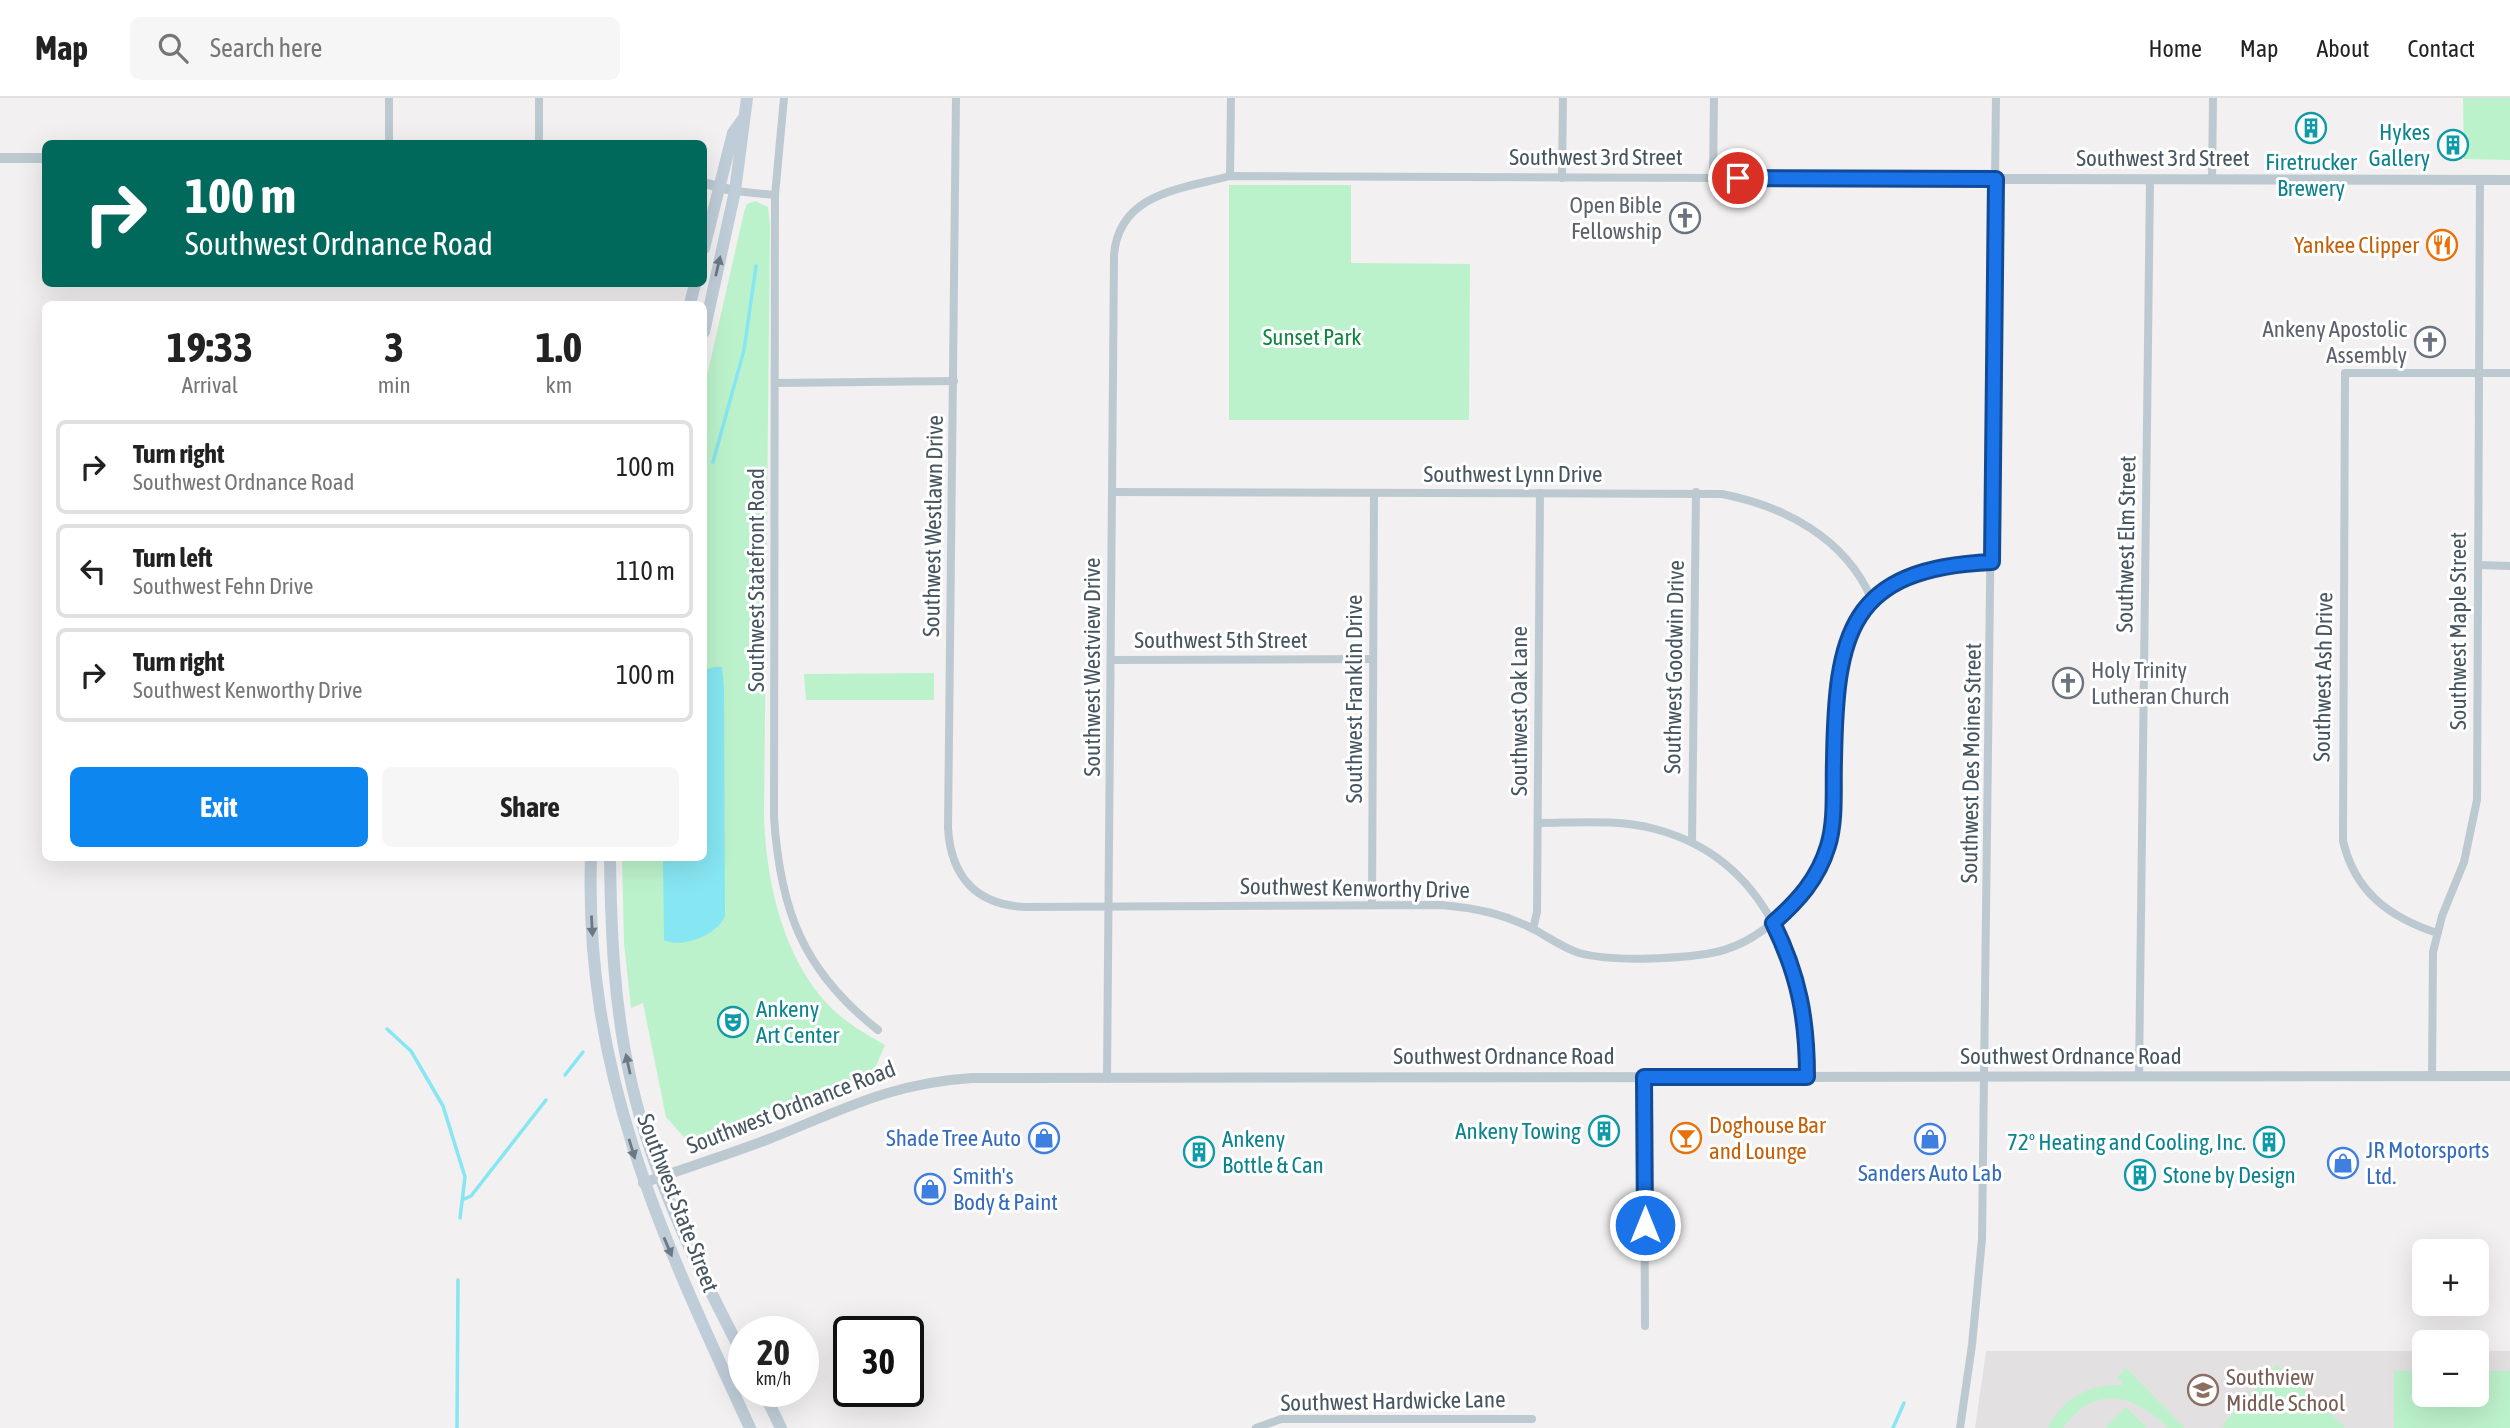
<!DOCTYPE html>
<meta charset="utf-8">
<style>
body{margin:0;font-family:"Asap Condensed",sans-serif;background:#f6f6f6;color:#222;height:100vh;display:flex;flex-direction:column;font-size:26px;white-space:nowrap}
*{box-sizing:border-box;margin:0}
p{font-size:23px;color:#767676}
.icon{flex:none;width:38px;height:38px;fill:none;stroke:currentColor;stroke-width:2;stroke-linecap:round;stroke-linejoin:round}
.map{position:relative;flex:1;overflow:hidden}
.side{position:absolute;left:42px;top:203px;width:665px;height:560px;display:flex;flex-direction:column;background:#fff;border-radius:10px;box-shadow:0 7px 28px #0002}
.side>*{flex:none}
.banner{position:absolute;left:42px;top:42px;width:665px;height:147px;border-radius:10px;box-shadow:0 7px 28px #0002;background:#00695c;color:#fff;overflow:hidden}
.controls{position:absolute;left:2412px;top:1141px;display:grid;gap:14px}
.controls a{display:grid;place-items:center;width:77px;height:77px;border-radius:10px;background:#fff;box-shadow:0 7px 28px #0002;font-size:35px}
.speed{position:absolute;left:728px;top:1218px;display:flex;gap:14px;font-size:35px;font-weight:700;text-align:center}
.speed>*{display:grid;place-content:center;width:91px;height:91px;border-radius:50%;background:#fff;box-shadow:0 7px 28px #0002;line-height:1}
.speed small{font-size:18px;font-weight:400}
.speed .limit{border:4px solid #111;border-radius:10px;background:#fff;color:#111}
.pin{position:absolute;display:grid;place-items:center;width:60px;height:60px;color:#fff;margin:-30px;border:4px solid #fff;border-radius:50%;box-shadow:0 2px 7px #0007}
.me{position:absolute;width:77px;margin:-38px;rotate:0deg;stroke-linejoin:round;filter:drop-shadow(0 0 5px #0008)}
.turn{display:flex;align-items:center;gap:24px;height:147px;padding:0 28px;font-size:32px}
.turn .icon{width:91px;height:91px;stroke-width:2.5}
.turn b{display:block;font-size:49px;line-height:60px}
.eta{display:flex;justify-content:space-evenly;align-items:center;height:119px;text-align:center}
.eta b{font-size:42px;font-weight:700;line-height:49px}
.action{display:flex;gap:14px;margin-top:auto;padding:14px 28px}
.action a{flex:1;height:80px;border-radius:10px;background:#0d86ef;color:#fff;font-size:28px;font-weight:700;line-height:80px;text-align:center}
.action a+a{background:#f6f6f6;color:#222}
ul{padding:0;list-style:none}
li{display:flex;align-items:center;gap:21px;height:94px;margin:0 14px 10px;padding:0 14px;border:4px solid #e0e0e0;border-radius:10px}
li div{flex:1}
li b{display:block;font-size:26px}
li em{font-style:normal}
header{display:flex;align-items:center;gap:42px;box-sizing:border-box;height:98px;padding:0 35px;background:#fff;border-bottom:2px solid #e0e0e0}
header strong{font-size:33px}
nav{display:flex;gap:38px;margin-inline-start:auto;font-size:24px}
.search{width:490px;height:63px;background:#f6f6f6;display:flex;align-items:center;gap:18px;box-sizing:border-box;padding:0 24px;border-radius:10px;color:#767676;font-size:26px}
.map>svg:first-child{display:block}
</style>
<header>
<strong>Map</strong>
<div class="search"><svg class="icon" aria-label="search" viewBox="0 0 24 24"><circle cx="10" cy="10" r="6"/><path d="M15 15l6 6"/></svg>Search here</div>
<nav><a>Home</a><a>Map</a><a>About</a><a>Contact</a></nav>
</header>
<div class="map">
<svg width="2510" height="1330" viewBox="0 0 2510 1330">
<rect width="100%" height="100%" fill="#f2f0f0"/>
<polygon fill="#e3e0e2" points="1986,1253 2424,1253 2424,1297 2476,1297 2476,1253 2510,1253 2510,1330 1975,1330"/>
<g fill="#bcf2cb">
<polygon points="2463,0 2510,0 2510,62 2464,61"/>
<polygon points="1229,87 1351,87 1351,165 1470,166 1469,322 1229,322"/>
<path d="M755,103L768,109L770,127L764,717C766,790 787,879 848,924C860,933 873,940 885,947L873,975L691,1047L666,1019L643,905L631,910L624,845L622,760H704V291L744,114L747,106Z"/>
<polygon points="934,575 934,602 806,602 804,576"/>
<polygon points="2277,1267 2346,1330 2225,1330 2222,1327"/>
<path d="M2126,1270L2185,1330H2168C2134,1296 2095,1285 2063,1330H2048C2064,1298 2090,1286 2124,1287L2117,1279Z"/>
<polygon points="2394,1273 2424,1273 2424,1297 2476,1297 2476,1273 2510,1273 2510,1330 2394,1330"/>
<polygon points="2126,1309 2147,1330 2105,1330"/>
</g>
<path fill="#86e6f2" d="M715,569H722L724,589L725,818C718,837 681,851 664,842L663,760H704V572Z"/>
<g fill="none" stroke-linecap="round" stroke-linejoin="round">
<g stroke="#86e6f2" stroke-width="3.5">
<polyline points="713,364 744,252 756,168"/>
<polyline points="387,931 411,953 443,1008 465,1079 460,1120"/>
<polyline points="565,977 583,954"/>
<polyline points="464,1101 471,1098 546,1002"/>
<polyline points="457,1330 458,1182"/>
<polyline points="1893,1330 1904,1305"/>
</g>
<g stroke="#bcc9d0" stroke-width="8">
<polyline points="389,0 389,46"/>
<path d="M784,0L775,97L774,719C780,812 803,873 878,932"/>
<path d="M956,0L948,730C951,779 976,807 1026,809L1441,807C1476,810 1506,816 1537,833C1551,841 1564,850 1579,855C1613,864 1671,861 1706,856C1734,852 1760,837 1780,818C1802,798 1818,778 1827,750C1836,724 1833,693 1834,665C1836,538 1846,470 1992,464"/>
<polyline points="539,46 539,0"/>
<polyline points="1230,78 1231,0"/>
<polyline points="1562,80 1563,0"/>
<polyline points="1713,80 1714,0"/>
<polyline points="2212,81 2213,0"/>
<polyline points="735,93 775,97"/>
<polyline points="775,285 954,283"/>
<path d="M1113,394L1722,396C1784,408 1845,440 1871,500"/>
<polyline points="2478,467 2510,468"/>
<polyline points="1112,562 1373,561"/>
<path d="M1538,725C1576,725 1618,721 1655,731C1769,761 1807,873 1807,980"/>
<polyline points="1692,744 1696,394"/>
<polyline points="1372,807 1374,395"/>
<polyline points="1533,831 1537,814 1540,395"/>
<path d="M2437,835C2389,819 2355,794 2343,743L2345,275H2510"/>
<polyline points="2432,978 2433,854 2442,818 2464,764 2477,702 2480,82"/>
<polyline points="1644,979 1645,1228"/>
<polyline points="2139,979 2150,82"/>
<path d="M1107,981L1114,157C1119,95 1181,91 1230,78L1996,81"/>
<polyline points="1256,1330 1281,1321 1532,1321"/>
<polyline points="1960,1330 1972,1247 1982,1141 1996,0"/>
</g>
<g stroke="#bcc9d0" stroke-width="10">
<polyline points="0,60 46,60"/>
<polyline points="1996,81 2510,82"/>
<polyline points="704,85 735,93"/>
<path d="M643,1085C685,1070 727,1057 769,1041C842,1012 891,985 972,980L2510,978"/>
</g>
<g stroke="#bfcdd8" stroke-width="12">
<polyline points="704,150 733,35 743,21"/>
<polyline points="690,206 695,186"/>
<polyline points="704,234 735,93 747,0"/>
<path d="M591,760C584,976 662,1139 750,1330"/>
<path d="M610,760C611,835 614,909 631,983C653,1081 698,1171 744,1259"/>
<polyline points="763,1293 781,1330"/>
</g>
</g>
<defs><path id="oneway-solid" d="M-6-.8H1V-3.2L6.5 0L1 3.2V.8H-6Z" transform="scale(1.75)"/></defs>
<g fill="#6a7983">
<use href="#oneway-solid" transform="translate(718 168) rotate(-77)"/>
<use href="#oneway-solid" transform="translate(592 828) rotate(87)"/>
<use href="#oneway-solid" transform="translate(628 966) rotate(-102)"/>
<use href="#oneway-solid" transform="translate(632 1051) rotate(73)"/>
<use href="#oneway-solid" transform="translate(668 1149) rotate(67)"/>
</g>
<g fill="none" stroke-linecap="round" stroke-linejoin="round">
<g stroke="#114b97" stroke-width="18">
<path id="route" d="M1645,1127L1644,979H1807C1807,921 1799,878 1773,825C1798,803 1818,781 1828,748C1836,722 1833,691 1834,663C1836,536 1848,470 1992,464L1996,81L1738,80"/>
</g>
<use href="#route" stroke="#1a73e8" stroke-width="12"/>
</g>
<defs>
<g id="building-ring" transform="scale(1.575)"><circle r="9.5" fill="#fff" stroke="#0f9aa8" stroke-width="1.5"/><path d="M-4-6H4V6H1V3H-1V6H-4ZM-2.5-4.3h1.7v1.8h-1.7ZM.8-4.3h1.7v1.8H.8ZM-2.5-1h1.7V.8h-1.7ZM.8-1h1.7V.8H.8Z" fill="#0f9aa8"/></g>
<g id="church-ring" transform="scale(1.575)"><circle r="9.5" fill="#fff" stroke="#6b7280" stroke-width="1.5"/><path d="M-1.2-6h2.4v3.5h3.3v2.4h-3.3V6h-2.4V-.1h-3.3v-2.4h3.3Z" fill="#6b7280"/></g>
<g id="restaurant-ring" transform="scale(1.575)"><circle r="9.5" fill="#fff" stroke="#e8710a" stroke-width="1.5"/><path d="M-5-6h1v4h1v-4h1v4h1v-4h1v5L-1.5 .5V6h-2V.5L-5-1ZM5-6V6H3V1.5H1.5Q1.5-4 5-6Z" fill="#e8710a"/></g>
<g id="theatre-ring" transform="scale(1.575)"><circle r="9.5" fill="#fff" stroke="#0f9aa8" stroke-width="1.5"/><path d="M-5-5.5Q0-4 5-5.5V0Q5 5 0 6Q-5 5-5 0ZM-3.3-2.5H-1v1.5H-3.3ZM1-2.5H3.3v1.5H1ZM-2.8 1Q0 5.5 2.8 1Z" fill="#0f9aa8"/></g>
<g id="shop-ring" transform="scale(1.575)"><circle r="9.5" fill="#fff" stroke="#3f7fe0" stroke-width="1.5"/><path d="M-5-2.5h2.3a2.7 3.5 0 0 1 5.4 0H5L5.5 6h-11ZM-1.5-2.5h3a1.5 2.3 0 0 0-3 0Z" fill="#3f7fe0"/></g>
<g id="bar-ring" transform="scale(1.575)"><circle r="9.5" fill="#fff" stroke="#e8710a" stroke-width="1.5"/><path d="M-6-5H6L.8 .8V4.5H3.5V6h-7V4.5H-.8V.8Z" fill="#e8710a"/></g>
<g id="school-ring" transform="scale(1.575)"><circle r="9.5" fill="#fff" stroke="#8d6e63" stroke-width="1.5"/><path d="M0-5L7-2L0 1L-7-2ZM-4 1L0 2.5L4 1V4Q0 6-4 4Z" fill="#8d6e63"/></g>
</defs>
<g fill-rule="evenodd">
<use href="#building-ring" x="2311" y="30"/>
<use href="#building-ring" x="2453" y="47"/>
<use href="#church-ring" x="1685" y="120"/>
<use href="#restaurant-ring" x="2442" y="147"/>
<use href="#church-ring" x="2430" y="244"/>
<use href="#church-ring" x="2068" y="585"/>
<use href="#theatre-ring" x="733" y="924"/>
<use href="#building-ring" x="1604" y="1033"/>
<use href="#shop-ring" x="1044" y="1040"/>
<use href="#bar-ring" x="1686" y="1040"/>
<use href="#shop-ring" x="1930" y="1041"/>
<use href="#building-ring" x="2269" y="1044"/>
<use href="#building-ring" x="1199" y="1054"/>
<use href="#shop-ring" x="2343" y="1065"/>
<use href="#building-ring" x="2140" y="1077"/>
<use href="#shop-ring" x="930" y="1091"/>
<use href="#school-ring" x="2203" y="1292"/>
</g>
<g text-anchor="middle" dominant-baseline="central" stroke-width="6" stroke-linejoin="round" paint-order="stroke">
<g font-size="23" fill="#0d838f" stroke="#fff" text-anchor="end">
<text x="2430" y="34">Hykes<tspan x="2430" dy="26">Gallery</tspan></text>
<text x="2311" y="64" text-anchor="middle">Firetrucker<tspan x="2311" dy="26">Brewery</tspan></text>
<text x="756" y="911" text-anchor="start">Ankeny<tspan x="756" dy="26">Art Center</tspan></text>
<text x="1581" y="1033">Ankeny Towing</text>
<text x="1222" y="1041" text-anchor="start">Ankeny<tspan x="1222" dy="26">Bottle &amp; Can</tspan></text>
<text x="2246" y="1044">72° Heating and Cooling, Inc.</text>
<text x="2163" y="1077" text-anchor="start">Stone by Design</text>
</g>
<g font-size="23" fill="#46555f" stroke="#fff">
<text x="1596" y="59">Southwest 3rd Street</text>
<text x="2163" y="60">Southwest 3rd Street</text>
<text x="1513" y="376">Southwest Lynn Drive</text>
<text transform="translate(933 428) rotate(-89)">Southwest Westlawn Drive</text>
<text transform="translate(2126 446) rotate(-89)">Southwest Elm Street</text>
<text transform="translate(756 482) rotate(-90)">Southwest Statefront Road</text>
<text transform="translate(2458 533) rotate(-90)">Southwest Maple Street</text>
<text x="1221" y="542">Southwest 5th Street</text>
<text transform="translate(1092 569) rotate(-90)">Southwest Westview Drive</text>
<text transform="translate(1674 569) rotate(-89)">Southwest Goodwin Drive</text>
<text transform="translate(2323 579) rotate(-89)">Southwest Ash Drive</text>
<text transform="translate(1354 601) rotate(-90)">Southwest Franklin Drive</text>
<text transform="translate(1519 613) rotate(-90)">Southwest Oak Lane</text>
<text transform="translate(1971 665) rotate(-89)">Southwest Des Moines Street</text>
<text transform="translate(1355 790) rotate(1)">Southwest Kenworthy Drive</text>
<text x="1504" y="958">Southwest Ordnance Road</text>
<text x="2071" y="958">Southwest Ordnance Road</text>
<text transform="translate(791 1009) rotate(-21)">Southwest Ordnance Road</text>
<text transform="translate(678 1105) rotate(69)">Southwest State Street</text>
<text transform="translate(1393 1303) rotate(-1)">Southwest Hardwicke Lane</text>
</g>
<g font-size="23" fill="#5b616d" stroke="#fff" text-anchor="end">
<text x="1662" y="107">Open Bible<tspan x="1662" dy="26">Fellowship</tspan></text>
<text x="2407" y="231">Ankeny Apostolic<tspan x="2407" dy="26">Assembly</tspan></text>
<text x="2091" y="572" text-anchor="start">Holy Trinity<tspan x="2091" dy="26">Lutheran Church</tspan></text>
</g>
<g font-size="23" fill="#c56008" stroke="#fff" text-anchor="end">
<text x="2419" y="147">Yankee Clipper</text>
<text x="1709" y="1027" text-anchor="start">Doghouse Bar<tspan x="1709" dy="26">and Lounge</tspan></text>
</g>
<g font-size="23" fill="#118640" stroke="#fff">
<text x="1312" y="239">Sunset Park</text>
</g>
<g font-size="23" fill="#366cbe" stroke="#fff" text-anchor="start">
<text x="1021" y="1040" text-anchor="end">Shade Tree Auto</text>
<text x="2366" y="1052">JR Motorsports<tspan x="2366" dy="26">Ltd.</tspan></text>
<text x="1930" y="1075" text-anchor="middle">Sanders Auto Lab</text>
<text x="953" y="1078">Smith's<tspan x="953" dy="26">Body &amp; Paint</tspan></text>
</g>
<g font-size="23" fill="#785e54" stroke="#fff" text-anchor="start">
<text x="2226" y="1279">Southview<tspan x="2226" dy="26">Middle School</tspan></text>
</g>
</g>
</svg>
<div class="controls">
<a>+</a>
<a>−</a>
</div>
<div class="speed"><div>20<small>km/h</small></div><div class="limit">30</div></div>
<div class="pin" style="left:1738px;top:80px;background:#d93025"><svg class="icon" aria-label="arrive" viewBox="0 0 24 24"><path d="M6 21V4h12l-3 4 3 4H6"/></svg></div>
<svg class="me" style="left:1645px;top:1127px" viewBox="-20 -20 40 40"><circle r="17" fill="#1a73e8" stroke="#fff" stroke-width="3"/><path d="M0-11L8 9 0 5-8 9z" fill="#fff"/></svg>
<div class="banner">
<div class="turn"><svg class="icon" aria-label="right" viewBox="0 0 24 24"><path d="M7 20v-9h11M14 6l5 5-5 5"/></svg><div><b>100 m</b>Southwest Ordnance Road</div></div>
</div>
<section class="side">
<div class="eta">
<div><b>19:33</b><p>Arrival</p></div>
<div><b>3</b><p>min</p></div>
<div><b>1.0</b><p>km</p></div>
</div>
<ul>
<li><svg class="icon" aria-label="right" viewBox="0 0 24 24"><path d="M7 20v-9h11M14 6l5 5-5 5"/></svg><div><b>Turn right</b><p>Southwest Ordnance Road</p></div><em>100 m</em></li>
<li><svg class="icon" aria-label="left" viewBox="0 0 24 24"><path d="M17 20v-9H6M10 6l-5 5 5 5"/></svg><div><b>Turn left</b><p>Southwest Fehn Drive</p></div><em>110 m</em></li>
<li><svg class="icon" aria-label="right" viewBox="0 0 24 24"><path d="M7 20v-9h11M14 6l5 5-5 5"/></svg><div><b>Turn right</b><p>Southwest Kenworthy Drive</p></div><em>100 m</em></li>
</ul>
<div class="action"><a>Exit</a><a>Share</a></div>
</section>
</div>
